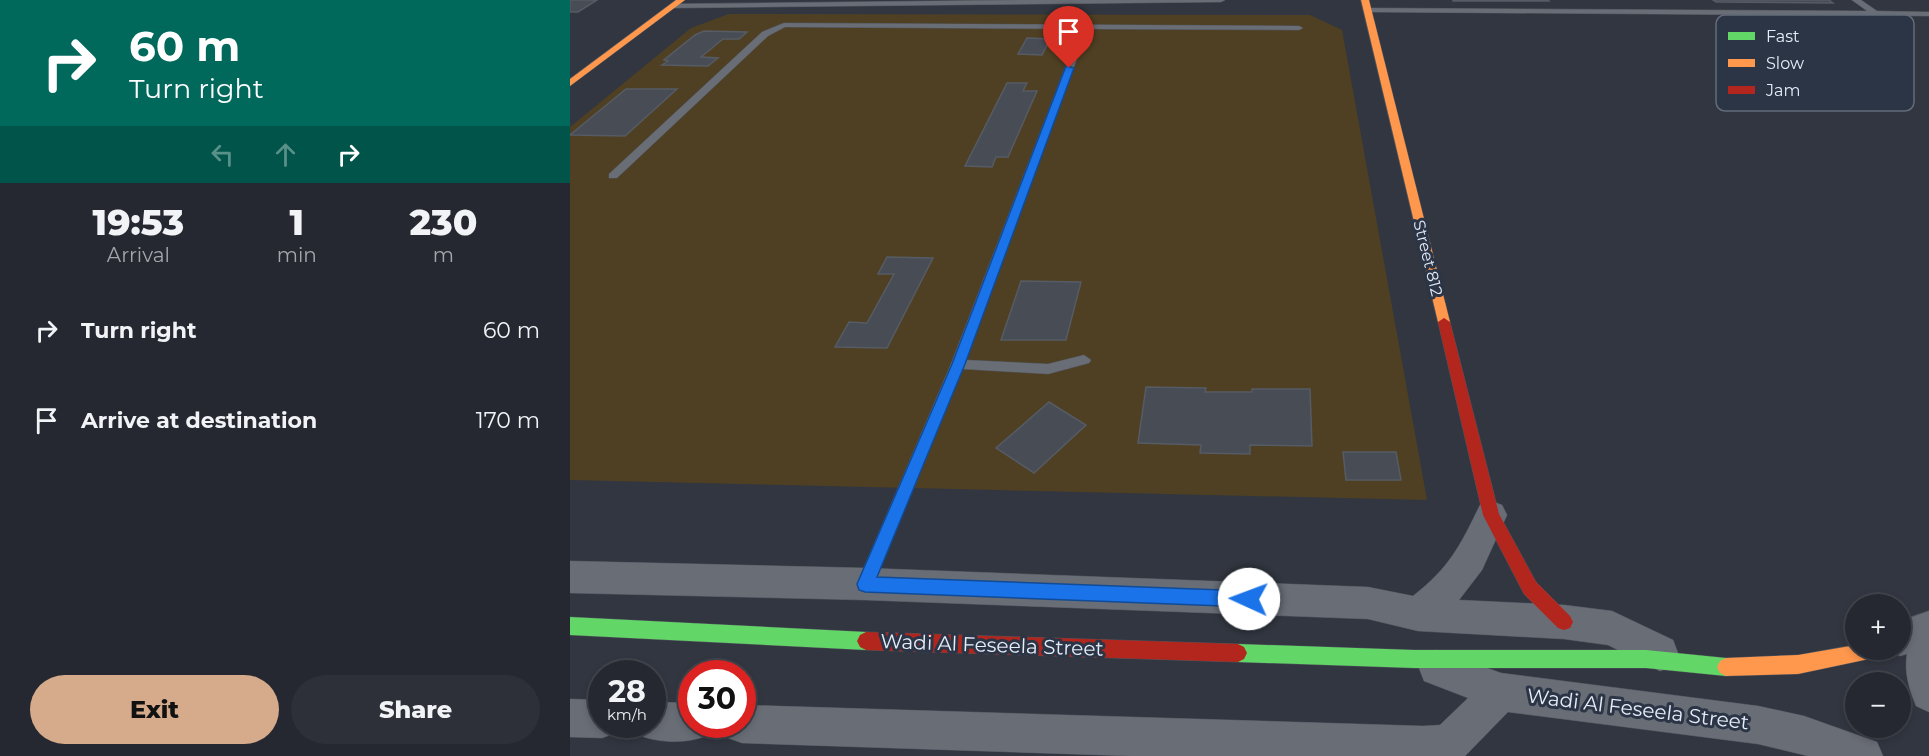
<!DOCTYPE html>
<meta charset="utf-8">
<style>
body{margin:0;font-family:Montserrat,sans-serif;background:#2d3038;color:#f1f3f6;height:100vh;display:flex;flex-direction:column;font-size:22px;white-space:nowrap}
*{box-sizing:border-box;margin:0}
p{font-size:20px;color:#a3a6ab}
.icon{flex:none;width:33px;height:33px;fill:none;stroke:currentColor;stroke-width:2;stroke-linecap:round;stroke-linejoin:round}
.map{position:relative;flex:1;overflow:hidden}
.details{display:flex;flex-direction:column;background:#252830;width:570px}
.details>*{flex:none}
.hud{background:#00695c;color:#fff;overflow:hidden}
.tools{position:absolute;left:1275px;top:594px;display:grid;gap:12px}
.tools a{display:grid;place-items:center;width:66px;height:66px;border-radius:50%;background:#252830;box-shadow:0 3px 9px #0003,0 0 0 2px #42444c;font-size:30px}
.speed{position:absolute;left:18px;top:660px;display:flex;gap:12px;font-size:30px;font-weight:700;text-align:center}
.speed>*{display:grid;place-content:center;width:78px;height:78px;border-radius:50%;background:#252830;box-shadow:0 3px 9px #0003,0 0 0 2px #42444c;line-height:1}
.speed small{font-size:15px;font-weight:400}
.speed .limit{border:9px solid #d22;background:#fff;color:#111}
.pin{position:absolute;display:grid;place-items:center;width:51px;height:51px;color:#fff;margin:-62px -26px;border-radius:50% 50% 50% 0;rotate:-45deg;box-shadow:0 0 6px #0007}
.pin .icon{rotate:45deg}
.me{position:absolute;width:66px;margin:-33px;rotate:272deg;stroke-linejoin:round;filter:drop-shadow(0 0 4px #0008)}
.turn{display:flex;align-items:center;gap:21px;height:126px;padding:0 30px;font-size:27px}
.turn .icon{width:78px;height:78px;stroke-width:2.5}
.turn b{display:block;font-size:42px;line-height:51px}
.lanes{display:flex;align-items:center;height:57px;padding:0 30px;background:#0003;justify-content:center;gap:30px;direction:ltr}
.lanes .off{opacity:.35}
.eta{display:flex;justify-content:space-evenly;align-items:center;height:102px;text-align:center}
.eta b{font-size:36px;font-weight:800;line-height:42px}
.cta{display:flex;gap:12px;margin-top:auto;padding:12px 30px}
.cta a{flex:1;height:69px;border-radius:36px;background:#d6ab8b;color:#111;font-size:24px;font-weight:800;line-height:69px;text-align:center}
.cta a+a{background:#2d3038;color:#f1f3f6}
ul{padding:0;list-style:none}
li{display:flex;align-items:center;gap:18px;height:90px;padding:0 30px}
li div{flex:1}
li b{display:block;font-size:22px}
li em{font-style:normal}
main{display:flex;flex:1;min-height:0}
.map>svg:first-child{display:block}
</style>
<main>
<section class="details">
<div class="hud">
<div class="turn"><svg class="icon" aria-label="right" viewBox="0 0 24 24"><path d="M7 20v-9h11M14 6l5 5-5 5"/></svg><div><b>60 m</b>Turn right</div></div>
<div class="lanes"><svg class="icon off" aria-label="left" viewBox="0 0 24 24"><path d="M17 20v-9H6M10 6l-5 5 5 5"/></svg><svg class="icon off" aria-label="ahead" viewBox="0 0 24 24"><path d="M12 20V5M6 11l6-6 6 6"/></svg><svg class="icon" aria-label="right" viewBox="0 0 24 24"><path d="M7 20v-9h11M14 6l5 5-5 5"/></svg></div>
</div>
<div class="eta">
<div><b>19:53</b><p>Arrival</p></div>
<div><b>1</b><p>min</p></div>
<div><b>230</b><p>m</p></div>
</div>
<ul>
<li><svg class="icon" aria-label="right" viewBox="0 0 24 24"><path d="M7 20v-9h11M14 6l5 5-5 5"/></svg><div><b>Turn right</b></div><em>60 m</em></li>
<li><svg class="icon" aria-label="arrive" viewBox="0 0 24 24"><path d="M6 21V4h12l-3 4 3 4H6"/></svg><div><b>Arrive at destination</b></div><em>170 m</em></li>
</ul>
<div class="cta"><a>Exit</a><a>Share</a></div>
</section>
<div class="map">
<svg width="1359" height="756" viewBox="0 0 1359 756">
<rect width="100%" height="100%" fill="#313640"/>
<polygon fill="#4f4023" points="159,14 740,15 772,30 857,500 0,480 0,127 121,28"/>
<g fill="#474c55" stroke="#565b64" stroke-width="1.5">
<polygon points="0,0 27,0 8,12 0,12"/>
<polygon points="883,0 978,0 979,1 883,1"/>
<polygon points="1143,0 1259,0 1263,3 1146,2"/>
<polygon points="134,31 177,32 169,39 153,39 131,57 148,58 138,66 92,65 98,61 94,60 125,35"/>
<polygon points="457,38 480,39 472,55 448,54"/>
<polygon points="437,83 457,83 453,91 467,91 438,157 426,157 422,167 395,166"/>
<polygon points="56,89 107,89 55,136 0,135"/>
<polygon points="317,257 363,258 317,348 265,347 279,322 297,323 324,274 308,274"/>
<polygon points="451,281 511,282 496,340 431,340"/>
<polygon points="576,387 636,388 635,392 682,392 682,389 740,389 742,446 680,445 680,454 630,453 631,445 568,443"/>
<polygon points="479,402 516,425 464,473 426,448"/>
<polygon points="773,452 826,452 831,480 776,480"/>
</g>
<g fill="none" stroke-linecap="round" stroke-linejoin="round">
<g stroke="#50545c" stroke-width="1">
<g id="lane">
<polygon points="451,0 655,0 651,2 103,8 99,6 103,4"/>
<polygon points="1282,0 1291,0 1307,11 1359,12 1359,16 798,12 794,10 798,8 1297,11"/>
<polygon points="214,23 729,26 733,28 729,30 518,29 396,360 478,364 514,355 521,360 519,363 478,374 393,369 303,584 301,590 295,592 289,590 287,584 381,364 510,29 215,27 198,36 47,178 39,178 39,174 192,32"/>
</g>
</g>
<g stroke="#50545c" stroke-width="1">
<g id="street">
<path d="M921,501L932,505L937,515L912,570L889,600L994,605L1042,611L1103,640L1108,653L1103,666L1090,671L1038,645L994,639L848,631L798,619L295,600L0,593V561L295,568L798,587L843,596C880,567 890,546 910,505Z"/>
<path d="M1359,611V712L1346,706C1339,689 1334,672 1337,654L1330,656L1317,650H1330V621Z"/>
<polygon points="867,650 931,673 1188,706 1234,716 1307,742 1313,756 1238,756 1188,744 938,712 895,756 561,756 172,743 158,738 153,724 172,724 172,705 853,726 870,725 898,698 854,681 849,668 854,655"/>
<polygon points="0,699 32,700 32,724 49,724 46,733 32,738 0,737"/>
<path d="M82,702L122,703V724H140L136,736C115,744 89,743 68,735L64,724H82Z"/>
</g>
</g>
<g stroke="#50545c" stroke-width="1">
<g id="fast">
<polygon points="0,617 296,632 302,635 305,641 302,647 296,650 0,635"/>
<polygon points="668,644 844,650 1076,650 1156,658 1162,661 1165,667 1162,673 1156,676 1076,668 844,668 668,662 662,659 659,653 662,647"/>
</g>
</g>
<g stroke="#50545c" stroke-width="1">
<g id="slow">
<polygon points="106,0 115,0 0,86 0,79"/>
<polygon points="791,0 799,0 880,322 874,326 868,322"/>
<polygon points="1286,645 1286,650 1308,650 1305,656 1299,659 1228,674 1156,676 1150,673 1147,667 1150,661 1156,658 1228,655"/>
</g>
</g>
<g stroke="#50545c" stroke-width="1">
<g id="jam">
<polygon points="874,318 880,322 929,514 966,582 1000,616 1003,622 1000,628 994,630 988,628 954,594 913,515 868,322"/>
<polygon points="296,632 668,644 674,647 677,653 674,659 668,662 296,650 290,647 287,641 290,635"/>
</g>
</g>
<use href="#lane" fill="#686d76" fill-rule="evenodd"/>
<use href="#street" fill="#686d76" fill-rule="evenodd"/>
<use href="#fast" fill="#63d668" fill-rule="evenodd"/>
<use href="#slow" fill="#ff974d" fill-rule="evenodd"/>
<use href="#jam" fill="#b3261e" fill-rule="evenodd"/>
</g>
<polygon fill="#1a73e8" stroke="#114b97" stroke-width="1.5" points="496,66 504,68 395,364 307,577 679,591 685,593 687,599 685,605 679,607 295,592 289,590 287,584 382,364"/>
<g text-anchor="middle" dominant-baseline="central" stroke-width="6" stroke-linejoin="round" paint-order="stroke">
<g font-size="16" fill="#e6ecf8" stroke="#2b3546">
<text transform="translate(858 258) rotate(76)">Street 812</text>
</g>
<g font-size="20" fill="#e6ecf8" stroke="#2b3546">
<text transform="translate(422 645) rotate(2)">Wadi Al Feseela Street</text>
<text transform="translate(1068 709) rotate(7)">Wadi Al Feseela Street</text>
</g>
</g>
<rect x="1146" y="15" width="198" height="96" rx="9" fill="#2b3546" stroke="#636c7b" stroke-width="1.5"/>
<rect x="1158" y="32" width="27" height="8" fill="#63d668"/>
<rect x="1158" y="59" width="27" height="8" fill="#ff974d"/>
<rect x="1158" y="86" width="27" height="8" fill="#b3261e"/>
<g font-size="16" fill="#e6ecf8">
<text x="1196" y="42">Fast</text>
<text x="1196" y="69">Slow</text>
<text x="1196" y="96">Jam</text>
</g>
</svg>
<div class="tools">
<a>+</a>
<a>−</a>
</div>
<div class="speed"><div>28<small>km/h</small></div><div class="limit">30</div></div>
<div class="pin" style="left:499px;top:68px;background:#d93025"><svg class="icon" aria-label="arrive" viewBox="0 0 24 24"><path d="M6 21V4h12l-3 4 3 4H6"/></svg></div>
<svg class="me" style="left:679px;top:599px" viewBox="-20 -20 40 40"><circle r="19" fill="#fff"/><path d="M0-13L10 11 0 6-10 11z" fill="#1a73e8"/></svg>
</div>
</main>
